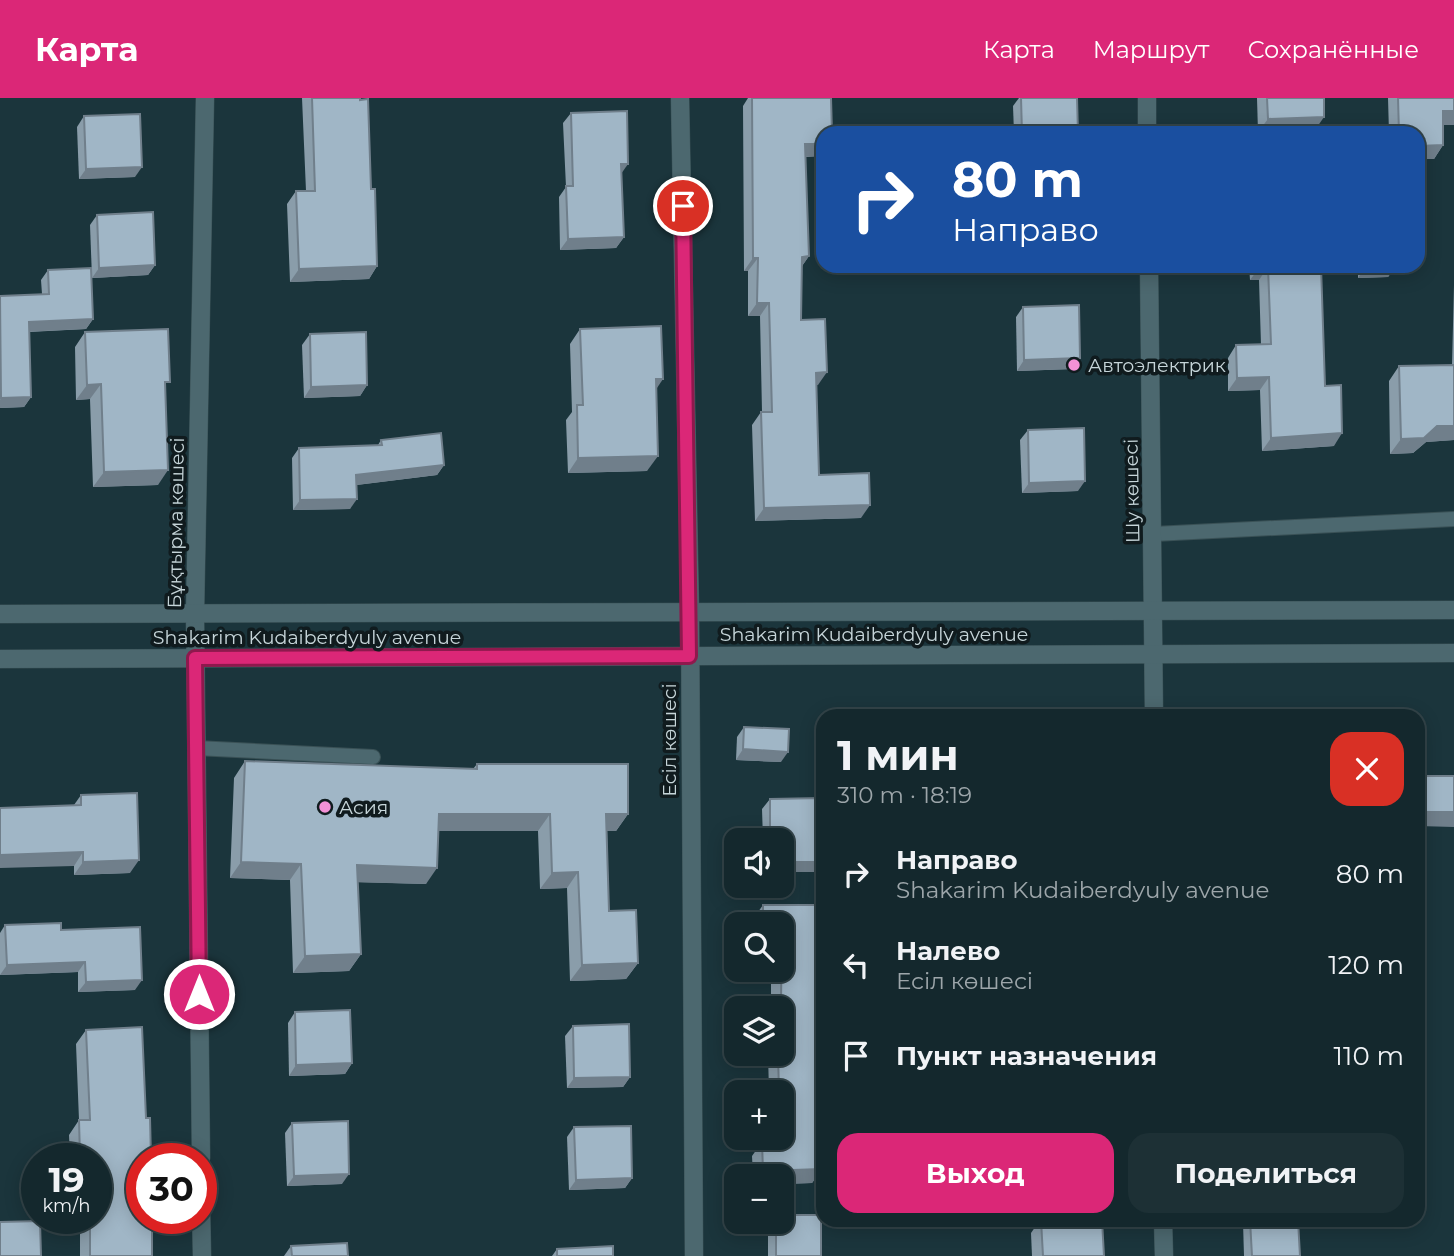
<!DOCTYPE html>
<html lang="ru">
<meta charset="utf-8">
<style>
body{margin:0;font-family:Montserrat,sans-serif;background:#1d3035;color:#f1f3f6;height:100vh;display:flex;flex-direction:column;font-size:26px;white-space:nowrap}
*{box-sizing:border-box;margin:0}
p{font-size:23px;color:#9da6aa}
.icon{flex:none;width:38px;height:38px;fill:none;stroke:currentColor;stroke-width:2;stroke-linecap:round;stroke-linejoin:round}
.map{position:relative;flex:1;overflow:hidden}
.sheet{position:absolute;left:816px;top:611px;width:609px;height:518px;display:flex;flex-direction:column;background:#14282d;border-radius:21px;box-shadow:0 4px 18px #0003,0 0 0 2px #334449}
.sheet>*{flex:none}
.hud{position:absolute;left:816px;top:28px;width:609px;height:147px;border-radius:21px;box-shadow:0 4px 18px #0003,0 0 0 2px #334449;background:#1a4fa0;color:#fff;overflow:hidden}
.buttons{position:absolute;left:724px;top:730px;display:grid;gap:14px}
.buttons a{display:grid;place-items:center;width:70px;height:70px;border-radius:14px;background:#14282d;box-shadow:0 4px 18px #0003,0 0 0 2px #334449;font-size:35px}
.speed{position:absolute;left:21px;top:1045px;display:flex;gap:14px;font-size:35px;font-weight:700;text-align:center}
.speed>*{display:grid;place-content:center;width:91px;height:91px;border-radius:50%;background:#14282d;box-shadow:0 4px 18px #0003,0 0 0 2px #334449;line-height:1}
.speed small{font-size:18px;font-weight:400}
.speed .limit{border:10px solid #d22;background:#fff;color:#111}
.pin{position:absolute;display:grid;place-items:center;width:60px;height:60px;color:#fff;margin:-30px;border:4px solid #fff;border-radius:50%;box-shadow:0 2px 7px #0007}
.me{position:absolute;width:77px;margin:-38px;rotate:0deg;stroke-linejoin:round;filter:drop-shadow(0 0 5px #0008)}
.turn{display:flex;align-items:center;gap:24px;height:147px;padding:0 21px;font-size:32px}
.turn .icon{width:91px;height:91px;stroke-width:2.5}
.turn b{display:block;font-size:49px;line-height:60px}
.round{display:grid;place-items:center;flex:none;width:74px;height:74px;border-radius:21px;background:#1d3035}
.head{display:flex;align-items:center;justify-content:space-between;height:119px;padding:0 21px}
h1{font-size:42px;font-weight:700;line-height:52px}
.cta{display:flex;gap:14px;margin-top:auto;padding:14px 21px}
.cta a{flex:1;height:80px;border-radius:21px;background:#db2777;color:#fff;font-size:28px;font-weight:700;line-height:80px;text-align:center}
.cta a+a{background:#1d3035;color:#f1f3f6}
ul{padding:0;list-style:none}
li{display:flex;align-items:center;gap:21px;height:91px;padding:0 21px}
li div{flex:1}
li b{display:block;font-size:26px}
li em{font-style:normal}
header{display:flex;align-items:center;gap:42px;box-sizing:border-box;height:98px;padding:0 35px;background:#db2777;color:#fff}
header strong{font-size:33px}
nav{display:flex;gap:38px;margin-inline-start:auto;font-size:24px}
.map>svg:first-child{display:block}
</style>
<header>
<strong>Карта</strong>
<nav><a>Карта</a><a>Маршрут</a><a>Сохранённые</a></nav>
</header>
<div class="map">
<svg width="1454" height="1158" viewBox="0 0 1454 1158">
<rect width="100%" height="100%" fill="#1b353c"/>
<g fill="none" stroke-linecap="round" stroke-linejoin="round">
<g stroke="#3a5156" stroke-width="16">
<g id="lane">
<polyline points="1154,436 1454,421"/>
<polyline points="196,650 373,659"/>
</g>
</g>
<g stroke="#3a5156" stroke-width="19">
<g id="street">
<polyline points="680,0 690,515 694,1158"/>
<polyline points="1147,0 1147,35"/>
<polyline points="1149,168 1154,618"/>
<polyline points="201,1060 195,517 205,0"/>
<polyline points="201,1109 202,1158"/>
<polyline points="1163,1122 1164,1158"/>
</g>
</g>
<g stroke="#3a5156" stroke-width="19">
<g id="secondary">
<polyline points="0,516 1454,512"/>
<polyline points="0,561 1454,555"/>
</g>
</g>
<use href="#lane" stroke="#4c686f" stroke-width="14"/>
<use href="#street" stroke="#4c686f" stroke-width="18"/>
<use href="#secondary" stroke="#4c686f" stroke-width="18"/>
</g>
<g fill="#8a9daa">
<polygon points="302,0 360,0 371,91 377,168 369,181 290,184 287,106 296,93 306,93"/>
<polygon points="748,0 831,0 822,35 822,58 805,59 809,158 802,168 801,222 818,287 816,287 819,377 861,420 755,423 752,327 761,314 762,314 760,218 748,218 748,173 744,173 743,8"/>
<polygon points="1019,0 1077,0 1078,35 1014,35 1013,8"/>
<polygon points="1257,0 1324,0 1315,32 1258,34"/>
<polygon points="1388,0 1454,0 1454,27 1443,27 1443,47 1434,61 1418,35 1389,35"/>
<polygon points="571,15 621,75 624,139 616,150 560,152 559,99 566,89 563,25"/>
<polygon points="84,18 135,79 79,81 77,29"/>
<polygon points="97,117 155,167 148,177 92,180 90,127"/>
<polygon points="1249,168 1321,168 1325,288 1334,348 1262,353 1260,292 1228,293 1228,260 1236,247 1261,247 1259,182 1250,182"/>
<polygon points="1358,168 1396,168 1388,179 1358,180"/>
<polygon points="48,172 93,221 86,231 29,234 31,299 24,309 0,310 0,198 42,196 41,182"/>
<polygon points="1454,187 1454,342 1426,344 1413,355 1390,356 1389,283 1399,268 1452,267"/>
<polygon points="1023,209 1073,271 1017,273 1016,219"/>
<polygon points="580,231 656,292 647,373 568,375 566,322 572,314 570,246"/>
<polygon points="85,234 165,291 158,387 93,389 90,301 76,302 75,249"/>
<polygon points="310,236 367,287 360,298 304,300 302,247"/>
<polygon points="1028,332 1078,393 1022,395 1020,342"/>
<polygon points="381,342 444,367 437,377 356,387 350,411 293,412 292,360 299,350 378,347"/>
<polygon points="744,629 781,664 736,662 737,639"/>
<polygon points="245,663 473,671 477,666 628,716 616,733 607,733 609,813 638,865 626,881 570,883 567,790 540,791 538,733 439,733 426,786 358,784 361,856 349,873 293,875 290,782 230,780 234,680"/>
<polygon points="81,697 130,775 74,777 74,707"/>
<polygon points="822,700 822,768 818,774 786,774 786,760 782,742 763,742 762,711 770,701"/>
<polygon points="763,807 822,807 822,1002 820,1002 822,1071 812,1085 782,1086 782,1078 753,1078 752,1058 762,1044 769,1043 769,1040 782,1040 782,994 769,994 768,956 782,956 782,910 771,910 771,872 753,872 782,872 782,826 753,826 753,821"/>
<polygon points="5,827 61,832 135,892 78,894 78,874 0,877 0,835"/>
<polygon points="295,914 352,965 345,976 289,978 288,925"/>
<polygon points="573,928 630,979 623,989 567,990 565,938"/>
<polygon points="86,932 146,1020 152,1158 80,1158 80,1126 71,1126 71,1120 96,1120 96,1060 70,1060 69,1037 79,1022 76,946"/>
<polygon points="292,1025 342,1086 287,1088 285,1035"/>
<polygon points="574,1029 632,1080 625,1090 569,1092 567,1039"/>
<polygon points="1040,1122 1102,1122 1104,1158 1032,1158 1031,1135"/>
<polygon points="1245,1122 1298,1122 1300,1158 1244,1158 1243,1124"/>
<polygon points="771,1124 782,1124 821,1158 768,1158 768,1128"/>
<polygon points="291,1148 348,1158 284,1158"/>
<polygon points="557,1151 613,1158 552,1158"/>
</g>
<g fill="#707f8b">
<polygon points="1443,13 1454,13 1454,27 1433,27"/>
<polygon points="1324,19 1315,32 1258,34 1268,21"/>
<polygon points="805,46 822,46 822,58 796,59"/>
<polygon points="1443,47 1434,61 1418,61 1418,48"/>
<polygon points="621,66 628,66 621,76"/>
<polygon points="142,69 135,79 79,81 86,71"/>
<polygon points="624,139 616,150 560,152 568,141"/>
<polygon points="809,158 800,171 802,159"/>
<polygon points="753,160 758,160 748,173 744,173"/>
<polygon points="155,167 148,177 92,180 99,170"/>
<polygon points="377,168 369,181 290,184 299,171"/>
<polygon points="1366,168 1396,168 1388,179 1358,180"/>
<polygon points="1268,169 1259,182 1250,182 1259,170"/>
<polygon points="757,205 769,205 760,218 748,218"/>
<polygon points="93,221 86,231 22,234 29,224"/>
<polygon points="1080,260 1073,271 1017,273 1024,262"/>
<polygon points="827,274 818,287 807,288 816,275"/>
<polygon points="1269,279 1260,292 1228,293 1237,280"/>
<polygon points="656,281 663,281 653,296"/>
<polygon points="101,286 90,301 76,302 87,287"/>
<polygon points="367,287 360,298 304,300 311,289"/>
<polygon points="31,299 24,309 0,310 0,302 1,300"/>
<polygon points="1437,328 1454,328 1454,342 1426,344 1413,355 1390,356 1401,341"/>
<polygon points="1342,335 1334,348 1262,353 1271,340"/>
<polygon points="658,358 647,373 568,375 578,360"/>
<polygon points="444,367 437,377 349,388 356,377"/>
<polygon points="168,372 158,387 93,389 104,374"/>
<polygon points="1085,383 1078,393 1022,395 1029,385"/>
<polygon points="357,401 350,411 293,412 300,402"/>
<polygon points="870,407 861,420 755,423 764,410"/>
<polygon points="743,651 788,654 781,664 736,662"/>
<polygon points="1418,714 1454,714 1454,729 1418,728"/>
<polygon points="439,716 550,716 538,733 428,733"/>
<polygon points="606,716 628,716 616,733 595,733"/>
<polygon points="782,750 793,750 786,760 782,760"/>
<polygon points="83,754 74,768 0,770 0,757"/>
<polygon points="139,762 130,775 74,777 83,764"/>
<polygon points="241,764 301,766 290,782 230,780"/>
<polygon points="793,764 822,764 822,768 818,774 786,774"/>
<polygon points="357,767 437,770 426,786 346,784"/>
<polygon points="578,774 567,790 540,791 552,775"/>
<polygon points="361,856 349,873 293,875 305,858"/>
<polygon points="85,864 78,874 0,877 7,867"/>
<polygon points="638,865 626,881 570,883 582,867"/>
<polygon points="142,882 135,892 78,894 86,884"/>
<polygon points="352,965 345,976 289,978 296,967"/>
<polygon points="630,979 623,989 567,990 574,980"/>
<polygon points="820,988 822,988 822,1002 810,1002"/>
<polygon points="822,1071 812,1085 782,1086 782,1078 759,1078 763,1073"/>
<polygon points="349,1076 342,1086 287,1088 294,1078"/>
<polygon points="632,1080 625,1090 569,1092 576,1082"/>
<polygon points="75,1120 84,1120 80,1126 71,1126"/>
</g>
<g fill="#a0b6c6" stroke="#707f8b" stroke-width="2">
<polygon points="312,0 360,0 360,2 368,1 371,91 375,91 377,168 299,171 296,93 315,93"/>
<polygon points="752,0 831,0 832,35 822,35 822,46 805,46 809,158 802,159 801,222 825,221 827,274 816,275 819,377 869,375 870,407 764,410 761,314 772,314 769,205 757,205 758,160 753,160"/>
<polygon points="1021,0 1077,0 1078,35 1022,35"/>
<polygon points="1267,0 1324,0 1324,19 1268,21"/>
<polygon points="1398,0 1454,0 1454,13 1443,13 1443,47 1418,48 1418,35 1399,35"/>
<polygon points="627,13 628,66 621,66 624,139 568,141 566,88 573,88 571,15"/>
<polygon points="140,16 142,69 86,71 84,18"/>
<polygon points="153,114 155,167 99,170 97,117"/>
<polygon points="1259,168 1321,168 1325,288 1341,287 1342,335 1271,340 1269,279 1237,280 1236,247 1271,246 1268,169 1259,170"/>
<polygon points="91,170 93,221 29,224 31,299 1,300 0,198 49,196 48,172"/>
<polygon points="1079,207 1080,260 1024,262 1023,209"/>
<polygon points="661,228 663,281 656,281 658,358 578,360 577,307 583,307 580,231"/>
<polygon points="168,231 170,284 165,284 168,372 104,374 101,286 87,287 85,234"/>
<polygon points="366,234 367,287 311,289 310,236"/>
<polygon points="1454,267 1454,328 1437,328 1424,340 1401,341 1399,268"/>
<polygon points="1084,330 1085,383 1029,385 1028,332"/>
<polygon points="441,335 444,367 356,377 357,401 300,402 299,350 382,347 381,342"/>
<polygon points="992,615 1071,616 1071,618 992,618"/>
<polygon points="744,629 789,631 788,654 743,651"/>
<polygon points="245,663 477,671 477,666 628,666 628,716 606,716 609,813 636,812 638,865 582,867 578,774 552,775 550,716 439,716 437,770 357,767 361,856 305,858 301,766 241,764"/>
<rect x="1418" y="678" width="36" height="36"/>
<polygon points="137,695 139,762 83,764 83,754 0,757 0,710 81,707 81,697"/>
<polygon points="822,700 822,764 793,764 793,750 782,750 782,742 770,742 770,701"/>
<polygon points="763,807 822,807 822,988 820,988 822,1071 763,1073 762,1044 779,1043 779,1040 782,1040 782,994 779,994 778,956 782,956 782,910 778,910 778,904 781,904 782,826 763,826"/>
<polygon points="61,825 61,832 140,829 142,882 86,884 85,864 7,867 5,827"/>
<polygon points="350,912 352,965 296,967 295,914"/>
<polygon points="629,926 630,979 574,980 573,928"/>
<polygon points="142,929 146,1020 150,1020 151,1060 142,1060 142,1120 152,1120 152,1158 90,1158 90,1120 96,1120 96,1060 80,1060 79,1022 90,1022 86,932"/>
<polygon points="348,1023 349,1076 294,1078 292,1025"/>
<polygon points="631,1028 632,1080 576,1082 574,1029"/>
<polygon points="782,1117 821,1117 821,1158 776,1158 776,1124 782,1124"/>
<polygon points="1041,1122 1102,1122 1104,1158 1043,1158"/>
<polygon points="1250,1122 1298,1122 1300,1158 1252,1158"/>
<polygon points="40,1123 41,1158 0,1158 0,1124"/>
<polygon points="347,1145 348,1158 292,1158 291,1148"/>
<polygon points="613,1148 613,1158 557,1158 557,1151"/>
</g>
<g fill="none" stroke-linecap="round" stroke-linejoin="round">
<g stroke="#8e194d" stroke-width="18">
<polyline id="route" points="199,896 195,560 689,558 683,108"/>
</g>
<use href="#route" stroke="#db2777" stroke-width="12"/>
</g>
<g fill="#f391d6" stroke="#101b1e" stroke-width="2.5">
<circle cx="1074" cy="267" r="7"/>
<circle cx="325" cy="709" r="7"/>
</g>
<g text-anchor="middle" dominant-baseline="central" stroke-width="7" stroke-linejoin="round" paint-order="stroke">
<g font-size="19" fill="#c6d5d9" stroke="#101b1e" text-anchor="start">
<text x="1088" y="267">Автоэлектрик</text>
<text x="339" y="709">Асия</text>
</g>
<g font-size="19" fill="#c6d5d9" stroke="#101b1e">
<text transform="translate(1132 393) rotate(-91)">Шу көшесі</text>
<text transform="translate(176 425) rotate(-89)">Бұқтырма көшесі</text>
<text x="874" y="536">Shakarim Kudaiberdyuly avenue</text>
<text x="307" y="539">Shakarim Kudaiberdyuly avenue</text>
<text transform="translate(669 642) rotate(-90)">Есіл көшесі</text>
</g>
</g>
</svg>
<div class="buttons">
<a><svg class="icon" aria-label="sound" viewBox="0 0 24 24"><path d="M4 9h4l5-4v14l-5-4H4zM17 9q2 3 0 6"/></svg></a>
<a><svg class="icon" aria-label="search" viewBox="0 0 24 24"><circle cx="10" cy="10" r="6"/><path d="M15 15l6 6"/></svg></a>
<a><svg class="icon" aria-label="layers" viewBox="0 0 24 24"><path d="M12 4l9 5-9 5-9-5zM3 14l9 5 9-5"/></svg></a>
<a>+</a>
<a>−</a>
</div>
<div class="speed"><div>19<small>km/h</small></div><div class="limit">30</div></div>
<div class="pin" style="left:683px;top:108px;background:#d93025"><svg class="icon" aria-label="arrive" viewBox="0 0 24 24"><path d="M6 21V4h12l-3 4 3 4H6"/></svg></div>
<svg class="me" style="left:199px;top:896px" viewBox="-20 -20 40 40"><circle r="17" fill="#db2777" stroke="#fff" stroke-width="3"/><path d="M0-11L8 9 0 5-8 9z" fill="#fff"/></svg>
<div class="hud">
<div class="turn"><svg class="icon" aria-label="right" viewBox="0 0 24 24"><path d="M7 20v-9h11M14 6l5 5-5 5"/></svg><div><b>80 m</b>Направо</div></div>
</div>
<section class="sheet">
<div class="head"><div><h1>1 мин</h1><p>310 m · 18:19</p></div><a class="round" style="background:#d93025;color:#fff"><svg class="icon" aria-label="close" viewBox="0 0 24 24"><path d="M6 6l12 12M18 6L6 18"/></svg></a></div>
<ul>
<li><svg class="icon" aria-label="right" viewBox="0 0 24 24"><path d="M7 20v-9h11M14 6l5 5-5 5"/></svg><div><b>Направо</b><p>Shakarim Kudaiberdyuly avenue</p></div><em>80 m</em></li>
<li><svg class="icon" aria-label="left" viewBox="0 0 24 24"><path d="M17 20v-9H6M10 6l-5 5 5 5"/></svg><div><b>Налево</b><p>Есіл көшесі</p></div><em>120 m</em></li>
<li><svg class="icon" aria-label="arrive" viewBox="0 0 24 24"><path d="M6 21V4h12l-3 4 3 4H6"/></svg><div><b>Пункт назначения</b></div><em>110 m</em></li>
</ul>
<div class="cta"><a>Выход</a><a>Поделиться</a></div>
</section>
</div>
